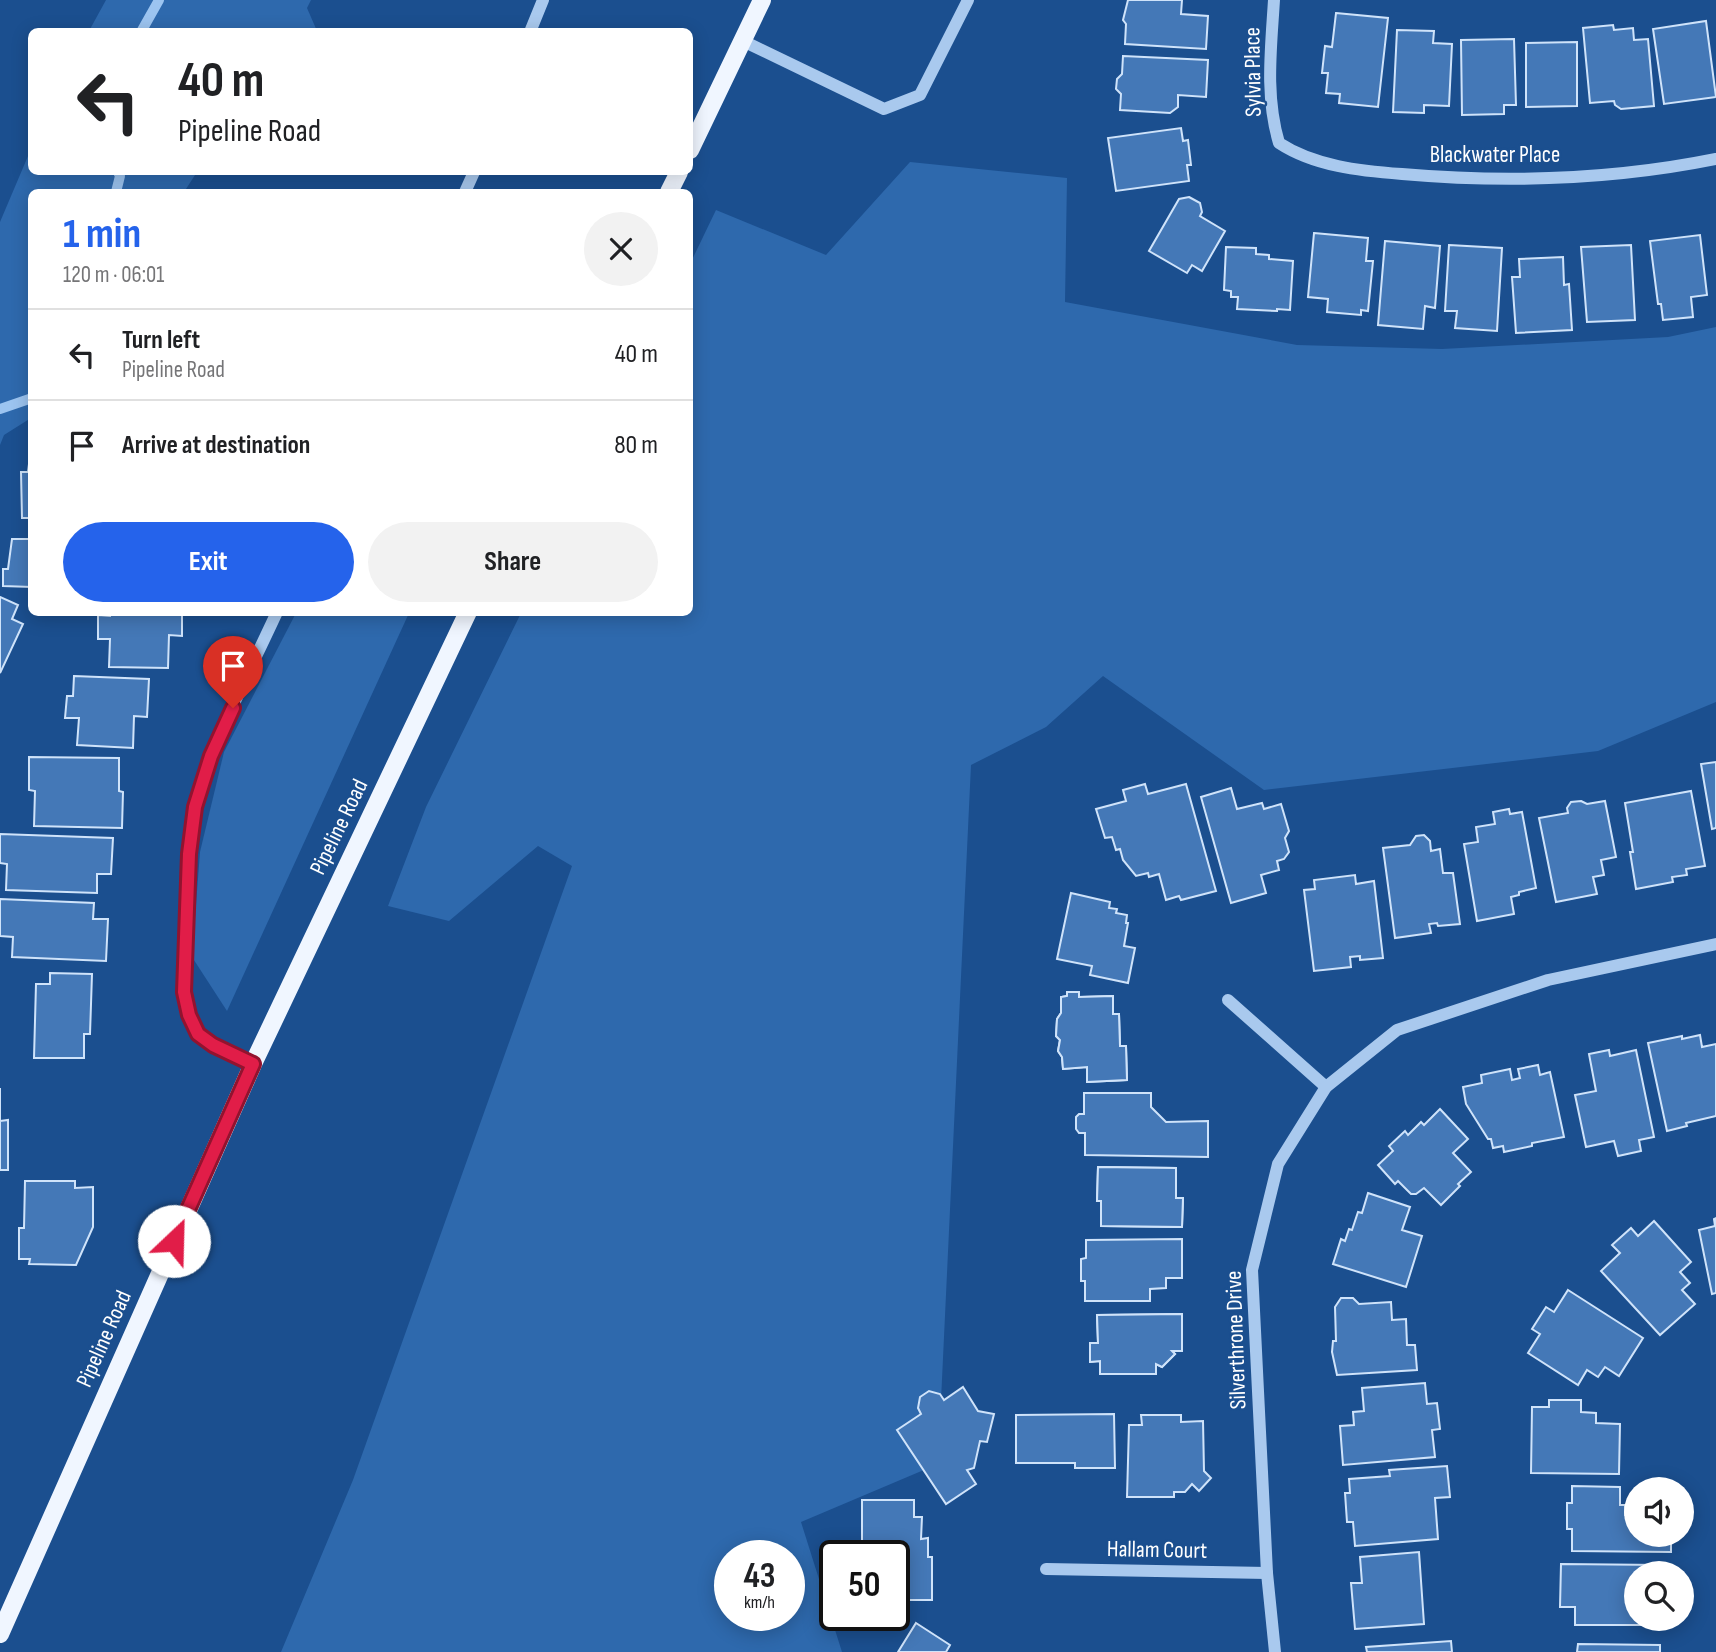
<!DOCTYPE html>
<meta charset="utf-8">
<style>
body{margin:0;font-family:"Sofia Sans Condensed",sans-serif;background:#f2f2f2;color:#202124;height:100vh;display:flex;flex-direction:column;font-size:26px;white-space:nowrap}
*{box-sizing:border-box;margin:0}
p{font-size:23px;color:#757577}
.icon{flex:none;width:38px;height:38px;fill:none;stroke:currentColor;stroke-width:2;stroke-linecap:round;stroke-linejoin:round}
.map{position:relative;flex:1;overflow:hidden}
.sheet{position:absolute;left:28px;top:189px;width:665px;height:427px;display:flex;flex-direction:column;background:#fff;border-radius:10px;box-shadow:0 4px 18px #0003}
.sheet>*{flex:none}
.top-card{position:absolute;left:28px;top:28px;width:665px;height:147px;border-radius:10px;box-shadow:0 4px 18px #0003;background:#fff;color:#202124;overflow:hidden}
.fabs{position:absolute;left:1624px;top:1477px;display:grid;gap:14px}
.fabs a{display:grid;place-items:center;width:70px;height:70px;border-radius:50%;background:#fff;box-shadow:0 4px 18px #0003;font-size:35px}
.speed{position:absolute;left:714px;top:1540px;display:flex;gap:14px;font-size:35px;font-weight:700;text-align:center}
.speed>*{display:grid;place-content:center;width:91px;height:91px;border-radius:50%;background:#fff;box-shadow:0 4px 18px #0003;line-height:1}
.speed small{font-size:18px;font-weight:400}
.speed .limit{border:4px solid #111;border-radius:10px;background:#fff;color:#111}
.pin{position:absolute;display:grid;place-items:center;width:60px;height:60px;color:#fff;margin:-72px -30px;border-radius:50% 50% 50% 0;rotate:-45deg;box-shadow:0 0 7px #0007}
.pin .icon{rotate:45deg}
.me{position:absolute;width:77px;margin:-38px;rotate:24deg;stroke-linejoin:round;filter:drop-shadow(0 0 5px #0008)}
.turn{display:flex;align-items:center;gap:24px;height:147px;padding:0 35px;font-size:32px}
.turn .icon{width:91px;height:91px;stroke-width:2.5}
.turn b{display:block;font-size:49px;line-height:60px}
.round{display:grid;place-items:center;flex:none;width:74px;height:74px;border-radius:37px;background:#f2f2f2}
.overview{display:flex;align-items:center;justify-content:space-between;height:119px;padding:0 35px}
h1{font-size:42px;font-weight:700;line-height:52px;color:#2563eb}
.action{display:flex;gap:14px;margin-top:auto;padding:14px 35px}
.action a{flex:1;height:80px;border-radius:42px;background:#2563eb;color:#fff;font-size:28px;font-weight:700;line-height:80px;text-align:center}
.action a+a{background:#f2f2f2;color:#202124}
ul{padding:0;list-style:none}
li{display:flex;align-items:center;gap:21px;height:91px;padding:0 35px;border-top:2px solid #e0e0e0}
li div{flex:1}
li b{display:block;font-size:26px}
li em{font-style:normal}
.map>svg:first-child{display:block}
</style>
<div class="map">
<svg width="1716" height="1652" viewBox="0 0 1716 1652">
<rect width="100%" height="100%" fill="#1b4f8f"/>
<g fill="#2e69ad" fill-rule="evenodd">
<polygon points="106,0 311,0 307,8 317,31 89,31"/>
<polygon points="31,149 32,172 197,172 184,192 32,192 31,418 4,435 0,445 0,222"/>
<path d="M910,162L1067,178L1065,302L1297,345L1442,349L1668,337L1716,327V702L1598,751L1264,790L1103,676L1046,727L971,765L938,1464L801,1522L842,1652H281L353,1480L572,866L538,846L449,921L388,906L426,807L521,613L690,612V264L716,210L826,255ZM730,1556H789V1615H730Z"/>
<polygon points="296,613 409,613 227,1011 192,957 200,852 224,752"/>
</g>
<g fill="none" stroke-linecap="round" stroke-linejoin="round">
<g stroke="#9cc4f0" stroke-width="10">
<polyline points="141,32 159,0"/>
<polyline points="116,192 120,176 118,172"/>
<polyline points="0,409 32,398"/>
</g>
</g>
<g fill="#4478b7" stroke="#cfe3fa" stroke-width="2">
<polygon points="1128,0 1182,0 1181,14 1208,16 1206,49 1125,44 1126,24 1123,20"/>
<polygon points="1336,13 1388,18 1378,107 1339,103 1340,94 1326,93 1328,73 1322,73 1325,46 1332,47"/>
<polygon points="1706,21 1716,97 1664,104 1653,29"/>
<polygon points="1613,25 1614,30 1633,28 1634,40 1648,39 1654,106 1621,109 1615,105 1614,101 1590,103 1583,28"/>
<polygon points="1397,30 1434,31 1433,43 1452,44 1449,106 1424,105 1424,113 1393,112"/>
<polygon points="1514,39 1516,105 1504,105 1504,114 1462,115 1461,40"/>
<polygon points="1577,42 1577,106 1526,107 1526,43"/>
<polygon points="1123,56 1208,60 1206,97 1178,95 1178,107 1170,113 1120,110 1121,94 1116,89 1117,79 1122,74"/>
<polygon points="1181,128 1183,141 1188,140 1191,165 1187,165 1189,181 1116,191 1108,138"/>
<polygon points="1189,197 1200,203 1202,212 1200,216 1225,231 1202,271 1192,265 1187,273 1149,251 1179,199"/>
<polygon points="1314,233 1368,238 1366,261 1373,261 1368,311 1361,310 1361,315 1327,312 1328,299 1308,297"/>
<polygon points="1700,235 1707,295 1691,297 1693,317 1663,320 1661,304 1658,304 1650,241"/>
<polygon points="1385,241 1440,246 1435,308 1425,306 1423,329 1378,325"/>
<polygon points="1449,245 1502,248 1497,331 1455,328 1457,311 1445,311"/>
<polygon points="1631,245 1635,320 1587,322 1581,247"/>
<polygon points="1226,247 1256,248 1256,254 1269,255 1269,259 1293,261 1290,310 1277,309 1277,311 1237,309 1238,297 1231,297 1231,291 1224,290"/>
<polygon points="1563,257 1564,285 1569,284 1572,330 1516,333 1512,277 1520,277 1519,259"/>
<polygon points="29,464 32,464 32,529 31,518 22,518 21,472 28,472"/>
<polygon points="12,539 32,539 32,587 3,586 3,569 8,569"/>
<polygon points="0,597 18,605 12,619 23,624 0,673"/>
<polygon points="110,612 182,612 182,636 169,635 168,668 109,667 110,639 98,639 98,615 110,616"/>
<polygon points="74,676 149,679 147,717 134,716 133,748 77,745 79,718 65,718 67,696 73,696"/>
<polygon points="29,757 119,758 119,791 123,792 122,828 34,826 35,791 29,790"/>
<polygon points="1716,762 1716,828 1712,829 1701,764"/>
<polygon points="1145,784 1148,794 1186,784 1216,891 1181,900 1179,896 1166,900 1159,874 1149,877 1148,873 1136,876 1123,860 1120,849 1116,850 1112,837 1105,838 1096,809 1126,801 1123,790"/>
<polygon points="1231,788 1237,809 1262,803 1264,809 1281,804 1289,831 1285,838 1289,852 1284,859 1277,861 1279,870 1261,875 1266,893 1231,903 1201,797"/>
<polygon points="1691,791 1705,866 1686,869 1687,875 1672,877 1673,882 1636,889 1630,852 1633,852 1625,803"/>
<polygon points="1581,801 1587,804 1605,801 1616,857 1601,860 1604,875 1593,877 1597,894 1556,902 1539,818 1568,813 1567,808 1571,802"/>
<polygon points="1509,809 1510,814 1522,812 1536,888 1519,892 1519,895 1511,897 1514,914 1477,921 1464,844 1478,842 1476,827 1495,824 1493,812"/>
<polygon points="0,834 113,838 111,874 97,874 97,893 6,890 7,864 0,863"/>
<polygon points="1424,835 1430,841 1431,851 1440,849 1443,873 1453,873 1460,924 1438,926 1437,923 1429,924 1431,933 1395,938 1383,848 1410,845 1416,836"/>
<polygon points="1355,875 1356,884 1374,881 1383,958 1360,960 1360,956 1350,957 1351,967 1314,971 1304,890 1315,889 1314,880"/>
<polygon points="1071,893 1110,902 1109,908 1117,909 1116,913 1127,915 1126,923 1128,923 1124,946 1135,948 1128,983 1090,975 1092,966 1057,959"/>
<polygon points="0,899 94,903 93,919 108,919 106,961 12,957 13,937 0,936"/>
<polygon points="50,973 92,974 90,1034 84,1034 84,1058 34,1058 36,984 50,984"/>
<polygon points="1067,992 1079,992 1079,997 1113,996 1113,1014 1119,1014 1120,1046 1126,1046 1127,1080 1087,1082 1087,1067 1063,1069 1062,1057 1058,1051 1060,1040 1056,1036 1057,1019 1061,1013 1061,997 1067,996"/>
<polygon points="1067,992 1079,992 1079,997 1113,996 1113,1014 1119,1014 1120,1046 1126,1046 1127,1080 1087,1082 1087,1067 1063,1069 1062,1057 1058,1051 1060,1040 1056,1036 1057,1019 1061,1013 1061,997 1067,996"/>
<polygon points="1700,1035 1702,1047 1716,1044 1716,1116 1686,1123 1687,1126 1667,1131 1648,1043 1682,1036 1682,1039"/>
<polygon points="1609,1050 1610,1056 1636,1050 1654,1137 1639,1140 1641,1151 1618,1156 1614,1141 1586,1147 1575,1095 1596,1091 1589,1054"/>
<polygon points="1538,1065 1540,1075 1550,1072 1564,1137 1532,1143 1532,1146 1504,1152 1503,1146 1493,1148 1491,1139 1488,1139 1466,1104 1463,1087 1482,1083 1481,1075 1510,1069 1512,1080 1520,1078 1518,1069"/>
<polygon points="0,1088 0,1121 8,1120 8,1170 0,1170"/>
<polygon points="1084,1093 1151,1093 1151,1107 1166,1122 1208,1121 1208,1157 1085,1155 1085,1133 1079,1133 1076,1129 1076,1117 1079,1114 1084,1114"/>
<polygon points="1440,1109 1468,1139 1453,1153 1471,1172 1458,1184 1460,1186 1441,1205 1424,1188 1416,1194 1411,1194 1398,1181 1395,1184 1378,1165 1393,1151 1389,1146 1405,1131 1408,1135 1421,1122 1424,1125"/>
<polygon points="1098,1167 1176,1168 1176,1198 1183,1198 1182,1227 1101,1226 1101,1201 1097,1201"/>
<polygon points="1098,1167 1176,1168 1176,1198 1183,1198 1182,1227 1101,1226 1101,1201 1097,1201"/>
<polygon points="25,1181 75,1181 75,1188 93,1187 93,1227 76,1265 29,1264 30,1259 19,1259 19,1228 24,1228"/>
<polygon points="1368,1193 1410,1207 1402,1230 1422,1236 1406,1287 1333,1264 1341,1239 1345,1241 1349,1229 1352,1230 1358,1212 1362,1213"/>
<polygon points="1716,1218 1716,1293 1712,1294 1699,1230 1715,1226 1714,1219"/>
<polygon points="1654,1221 1691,1262 1680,1272 1690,1283 1682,1290 1695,1304 1660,1335 1601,1271 1620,1253 1612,1245 1631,1228 1638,1236"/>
<polygon points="1182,1239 1182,1278 1166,1278 1166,1288 1150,1289 1150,1301 1085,1301 1085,1281 1081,1281 1081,1259 1086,1258 1086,1240"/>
<polygon points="1568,1290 1643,1338 1619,1376 1605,1367 1598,1377 1587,1370 1578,1385 1528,1353 1540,1334 1532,1329 1546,1307 1554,1312"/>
<polygon points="1341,1298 1353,1298 1359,1304 1391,1302 1392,1320 1406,1319 1407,1345 1415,1345 1417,1370 1337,1375 1332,1352 1333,1341 1336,1341 1335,1307"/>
<polygon points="1182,1314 1182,1351 1172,1351 1175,1354 1162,1367 1156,1364 1156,1374 1100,1374 1100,1361 1090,1362 1090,1343 1098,1343 1097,1315"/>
<polygon points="1182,1314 1182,1351 1172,1351 1175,1354 1162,1367 1156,1364 1156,1374 1100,1374 1100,1361 1090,1362 1090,1343 1098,1343 1097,1315"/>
<polygon points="1425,1383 1427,1404 1437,1403 1440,1429 1432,1430 1435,1457 1343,1465 1340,1426 1354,1425 1353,1412 1364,1411 1362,1388"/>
<polygon points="963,1387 978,1411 994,1414 987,1442 980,1441 974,1468 967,1470 976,1484 946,1504 897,1430 921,1414 918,1408 920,1397 929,1391 940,1394 944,1400"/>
<polygon points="1549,1400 1581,1400 1581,1412 1596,1413 1596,1423 1620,1424 1619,1474 1531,1473 1532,1407 1549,1407"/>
<polygon points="1114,1414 1115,1468 1075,1468 1075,1463 1016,1463 1016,1415"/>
<polygon points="1141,1415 1181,1415 1181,1422 1203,1421 1204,1471 1211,1478 1199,1491 1192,1484 1185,1492 1174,1492 1174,1497 1127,1497 1129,1425 1142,1425"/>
<polygon points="1447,1466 1450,1497 1435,1498 1438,1539 1355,1546 1353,1522 1347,1522 1345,1493 1350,1493 1349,1479 1390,1476 1389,1470"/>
<polygon points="1572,1486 1620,1487 1620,1505 1625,1505 1625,1515 1636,1515 1636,1535 1671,1535 1671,1552 1572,1551 1572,1529 1567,1529 1567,1503 1572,1503"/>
<polygon points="862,1500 914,1500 914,1517 922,1517 921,1539 928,1538 928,1557 932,1557 932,1600 894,1600 894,1556 858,1556 858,1545 862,1545"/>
<polygon points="1419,1552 1424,1624 1355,1629 1351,1583 1362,1583 1360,1557"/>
<polygon points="1561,1564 1661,1565 1661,1573 1636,1573 1636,1619 1643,1619 1643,1625 1575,1625 1575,1607 1560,1607"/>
<polygon points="916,1623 950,1645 946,1652 898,1652"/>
<polygon points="1451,1641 1452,1652 1367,1652 1366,1647"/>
<polygon points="1578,1644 1660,1645 1660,1652 1577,1652"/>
</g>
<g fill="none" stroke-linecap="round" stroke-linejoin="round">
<g stroke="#a9c9ee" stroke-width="12">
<path d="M1274,0C1271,49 1265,96 1279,143C1314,166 1360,171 1402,174C1506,183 1613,180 1716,159"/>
<polyline points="530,32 543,0"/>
<polyline points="741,40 884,109 920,95 968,0"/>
<polyline points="465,192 474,172"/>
<polyline points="1228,1000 1326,1087"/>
<path d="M253,1064C236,1056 208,1048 197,1033C180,1007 185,972 186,944C187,898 185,849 196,805C214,738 248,675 277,612"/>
<polyline points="1046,1569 1267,1573"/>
<polyline points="1275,1652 1267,1573 1252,1270 1278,1164 1326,1087 1397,1030 1548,980 1716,944"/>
</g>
<g stroke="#f0f6ff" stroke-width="18">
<polyline points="690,150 762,0"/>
<polyline points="669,192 679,172"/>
<polyline points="0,1634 253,1064 468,612"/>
</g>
</g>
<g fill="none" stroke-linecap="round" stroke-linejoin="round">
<g stroke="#92132f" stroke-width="18">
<polyline id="route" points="174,1241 253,1064 213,1045 198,1034 189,1015 184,992 189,854 195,807 211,756 233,708"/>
</g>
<use href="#route" stroke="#e11d48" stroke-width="12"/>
</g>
<g text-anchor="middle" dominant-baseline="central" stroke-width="5" stroke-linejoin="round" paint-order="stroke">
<g font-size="23" fill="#fff" stroke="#1b4f8f">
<text transform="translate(1253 72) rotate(-91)">Sylvia Place</text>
<text x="1495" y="155">Blackwater Place</text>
<text transform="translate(339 827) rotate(-64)">Pipeline Road</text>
<text transform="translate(104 1339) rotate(-66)">Pipeline Road</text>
<text transform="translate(1236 1340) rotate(-92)">Silverthrone Drive</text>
<text transform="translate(1157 1550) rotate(1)">Hallam Court</text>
</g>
</g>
</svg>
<div class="fabs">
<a><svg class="icon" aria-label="sound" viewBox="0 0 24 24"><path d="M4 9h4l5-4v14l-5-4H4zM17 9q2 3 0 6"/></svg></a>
<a><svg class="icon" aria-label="search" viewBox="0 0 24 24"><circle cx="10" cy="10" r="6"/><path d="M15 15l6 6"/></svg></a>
</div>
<div class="speed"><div>43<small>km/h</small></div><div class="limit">50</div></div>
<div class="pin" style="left:233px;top:708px;background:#d93025"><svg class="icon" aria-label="arrive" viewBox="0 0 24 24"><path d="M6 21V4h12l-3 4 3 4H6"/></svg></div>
<svg class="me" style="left:174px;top:1241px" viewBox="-20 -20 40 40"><circle r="19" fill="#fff"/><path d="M0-13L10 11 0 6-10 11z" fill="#e11d48"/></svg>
<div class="top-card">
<div class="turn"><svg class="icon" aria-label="left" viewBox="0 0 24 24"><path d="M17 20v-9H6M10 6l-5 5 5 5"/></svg><div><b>40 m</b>Pipeline Road</div></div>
</div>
<section class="sheet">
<div class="overview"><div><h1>1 min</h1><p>120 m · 06:01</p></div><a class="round"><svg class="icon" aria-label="close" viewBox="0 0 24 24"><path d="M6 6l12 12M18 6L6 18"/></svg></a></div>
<ul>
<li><svg class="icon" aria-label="left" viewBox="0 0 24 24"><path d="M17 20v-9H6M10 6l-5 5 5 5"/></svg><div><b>Turn left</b><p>Pipeline Road</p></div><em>40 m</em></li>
<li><svg class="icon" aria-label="arrive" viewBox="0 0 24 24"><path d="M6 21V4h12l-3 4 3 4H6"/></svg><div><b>Arrive at destination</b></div><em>80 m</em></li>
</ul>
<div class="action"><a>Exit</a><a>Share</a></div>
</section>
</div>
